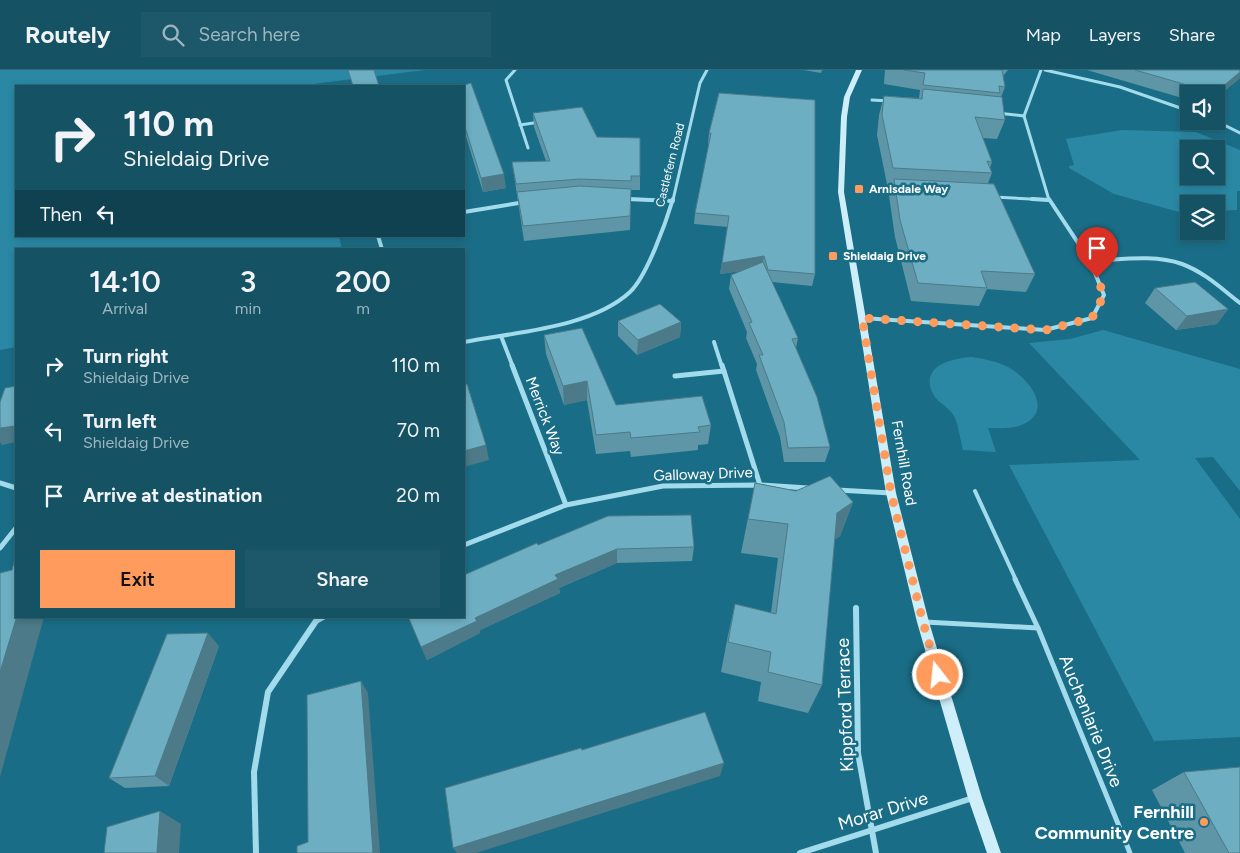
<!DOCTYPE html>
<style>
body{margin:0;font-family:Figtree,sans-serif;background:#1d586a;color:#f1f3f6;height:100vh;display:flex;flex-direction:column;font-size:19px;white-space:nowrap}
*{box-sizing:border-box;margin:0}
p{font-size:16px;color:#9db6bf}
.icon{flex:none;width:28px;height:28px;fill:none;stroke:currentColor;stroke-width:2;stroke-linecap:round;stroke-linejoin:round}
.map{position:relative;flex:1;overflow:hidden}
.side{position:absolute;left:15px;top:178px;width:450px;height:370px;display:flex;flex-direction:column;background:#145264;border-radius:0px;box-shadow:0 2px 8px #0003,0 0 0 1px #336978}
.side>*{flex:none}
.top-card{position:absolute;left:15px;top:15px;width:450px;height:152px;border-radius:0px;box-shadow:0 2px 8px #0003,0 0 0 1px #336978;background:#145264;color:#f1f3f6;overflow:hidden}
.buttons{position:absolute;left:1180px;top:15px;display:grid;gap:10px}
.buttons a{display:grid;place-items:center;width:45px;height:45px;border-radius:0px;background:#145264;box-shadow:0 2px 8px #0003,0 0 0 1px #336978;font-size:25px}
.pin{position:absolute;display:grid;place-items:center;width:42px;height:42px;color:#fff;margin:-51px -21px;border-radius:50% 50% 50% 0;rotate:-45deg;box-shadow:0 0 5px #0007}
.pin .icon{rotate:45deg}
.me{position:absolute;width:55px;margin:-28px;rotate:344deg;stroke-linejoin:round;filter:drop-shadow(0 0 4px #0008)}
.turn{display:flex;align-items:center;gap:18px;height:105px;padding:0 25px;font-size:22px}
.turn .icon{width:65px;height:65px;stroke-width:2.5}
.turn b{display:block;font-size:35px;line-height:42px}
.then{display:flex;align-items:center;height:48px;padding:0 25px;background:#0003;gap:10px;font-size:19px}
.eta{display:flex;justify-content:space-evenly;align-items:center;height:85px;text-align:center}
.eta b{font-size:30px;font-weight:600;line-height:35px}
.button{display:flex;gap:10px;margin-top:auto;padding:10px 25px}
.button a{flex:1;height:58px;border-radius:0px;background:#fe9b5d;color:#111;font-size:20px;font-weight:600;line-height:58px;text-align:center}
.button a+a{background:#1d586a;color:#f1f3f6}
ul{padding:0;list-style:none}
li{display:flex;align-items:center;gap:15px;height:65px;padding:0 25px}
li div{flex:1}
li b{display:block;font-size:19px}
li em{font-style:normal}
header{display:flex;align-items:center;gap:30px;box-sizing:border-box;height:70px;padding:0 25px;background:#145264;border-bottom:1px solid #336978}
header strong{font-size:24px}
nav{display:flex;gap:28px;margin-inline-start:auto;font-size:18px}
.search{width:350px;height:45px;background:#1d586a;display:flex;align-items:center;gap:12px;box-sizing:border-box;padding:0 18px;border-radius:0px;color:#9db6bf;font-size:19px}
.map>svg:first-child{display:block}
</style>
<header>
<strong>Routely</strong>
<div class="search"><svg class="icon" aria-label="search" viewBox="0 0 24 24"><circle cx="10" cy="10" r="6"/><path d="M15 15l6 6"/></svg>Search here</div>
<nav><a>Map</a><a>Layers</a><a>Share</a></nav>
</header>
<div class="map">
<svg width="1240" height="783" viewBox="0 0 1240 783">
<rect width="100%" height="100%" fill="#1a6d86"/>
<g fill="#2a88a4" fill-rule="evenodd">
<polygon points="0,0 425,0 297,16 16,16 16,166 339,166 342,179 16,179 16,277 0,280"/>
<path d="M1122,60L1196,62L1240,80V121H1237V140L1216,141V134H1189V142H1179L1114,124L1069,98V96L1074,95L1066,69ZM1189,79H1216V106H1189Z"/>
<polygon points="1103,260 1240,299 1240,421 1213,387 1195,388 1240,449 1240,667 1154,671 1009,395 1140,390 1029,273 1070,269"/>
<path d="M972,287C984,289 995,291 1006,296C1029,307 1057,343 1019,356C1009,359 998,358 988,358L996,382L963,380C960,370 959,355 954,346C949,337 938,333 933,324C919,296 952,288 972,287Z"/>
</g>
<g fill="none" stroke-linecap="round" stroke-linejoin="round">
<polyline stroke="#a1dbec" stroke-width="4" points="975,421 1016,510"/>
<g stroke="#a1dbec" stroke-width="5">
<polyline points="1015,509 1038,558 1130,783"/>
<polyline points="925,552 1038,558"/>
</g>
<g stroke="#a1dbec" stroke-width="3">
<polyline points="515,0 506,10 528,78"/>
<polyline points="1041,0 1024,46 1049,130"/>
<polyline points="1045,0 1120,17 1189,41"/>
<polyline points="872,30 889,31"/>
<polyline points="997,43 1024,46"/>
<polyline points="1216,51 1240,63"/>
<polyline points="520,55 540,52"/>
<polyline points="883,122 896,123"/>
<polyline points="994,127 1049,130"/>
<polyline points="626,129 657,130"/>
<polyline points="673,130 700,13 707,0"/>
</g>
<g stroke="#a1dbec" stroke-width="4">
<polyline points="627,129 673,131"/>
<polyline points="1032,129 1049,130"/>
<polyline points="464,142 525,132"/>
<polyline points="378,166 382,179"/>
<path d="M1090,191C1120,190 1153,184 1182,194C1204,202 1222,219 1240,233"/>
<polyline points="862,248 1045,260 1092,248 1104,225 1090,191 1049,129"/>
<polyline points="501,266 513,297"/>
<path d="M464,272C515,262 591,258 630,222C647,206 666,152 673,129"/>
<polyline points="714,272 722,297"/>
</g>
<g stroke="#a1dbec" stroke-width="5">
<polyline points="512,295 566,435"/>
<polyline points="722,295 760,415"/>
<polyline points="675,306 724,301"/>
<polyline points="0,413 16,418"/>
<polyline points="837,420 891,423"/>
<polyline points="464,475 566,435 663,416 760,415 808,418"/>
<polyline points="0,478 16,458"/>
</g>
<g stroke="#a1dbec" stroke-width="6">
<polyline points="856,538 858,683 876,783"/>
<polyline points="256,783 254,702 268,622 316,551 325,546"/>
<polyline points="800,783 973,728"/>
</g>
<polygon fill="#ceeef9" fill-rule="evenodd" points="856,0 862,0 850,27 847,47 844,122 896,423 929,552 982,728 1001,783 987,783 968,728 917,552 886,423 838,122 841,47 844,27"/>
</g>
<g fill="#5e96a7">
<polygon points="804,0 822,0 821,3"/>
<polygon points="885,0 1008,0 1004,5 1003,5 1005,17 1001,27 1005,50 997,69 983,68 992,92 990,98 992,103 988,113 1035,204 1026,222 987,219 979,236 911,231 895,167 889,126 891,119 888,119 877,65 879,45 884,26 919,28 920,20 884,14"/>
<polygon points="1087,0 1240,0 1240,8 1216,28 1216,24 1189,24 1189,30"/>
<polygon points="464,16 506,118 483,122 464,60"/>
<polygon points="719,23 815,204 812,216 772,212 798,268 796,278 830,377 825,392 784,392 780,367 756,300 757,294 746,268 747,262 729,219 731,205 741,201 720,204 728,157 694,154 695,143 709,74 708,73 709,63"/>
<polygon points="533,43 597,67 640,106 640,120 631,120 630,160 524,171 512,92 546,91 534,57"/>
<polygon points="1155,218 1228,239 1217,254 1176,260 1145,233"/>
<polygon points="618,251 681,252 680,267 637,285 618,266"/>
<polygon points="544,265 616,335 711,355 708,374 698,375 698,380 631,387 630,381 596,384 587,330 564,335 546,284"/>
<polygon points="755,413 853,432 840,466 834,470 822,615 808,643 758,631 761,612 721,602 728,565 735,534 771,543 778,488 741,483"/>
<polygon points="538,475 694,477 692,491 617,493 559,518 560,523 480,560 480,563 427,590 408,546"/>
<polygon points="219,576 169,716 125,718 109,708"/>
<polygon points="1184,702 1240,783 1185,783 1152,720"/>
</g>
<g fill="#4c7a88">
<polygon points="1240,2 1240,8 1216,28 1216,24 1214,24 1215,23"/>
<polygon points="504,104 506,118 483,122 481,108"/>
<polygon points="764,186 762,198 720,204 722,193"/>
<polygon points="1228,239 1217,254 1176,260 1187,246"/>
<polygon points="681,252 680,267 637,285 638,270"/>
<polygon points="587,311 587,330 564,335 563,316"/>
<polygon points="16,356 16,372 2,375 0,372 0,358"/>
<polygon points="486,375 489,390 464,397 464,381"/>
<polygon points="853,432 840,466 824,477 837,443"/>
<polygon points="617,479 617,493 559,518 560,523 480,560 480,563 427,590 421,577 555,505"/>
<polygon points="17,546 46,546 44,547 0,707 0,602"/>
<polygon points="208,563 219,576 169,716 155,706"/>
<polygon points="361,611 368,623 380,783 373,783"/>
<polygon points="724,693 720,706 476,783 457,783 453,778"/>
<polygon points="160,741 181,754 179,783 157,783"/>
</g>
<g fill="#6daec2" stroke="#4c7a88">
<polygon points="348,0 374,0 379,16 353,16"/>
<polygon points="904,0 1002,0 1005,17 999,16 1000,23 923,15 925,3"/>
<polygon points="1135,0 1240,0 1240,2 1215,23"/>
<polygon points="471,13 504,104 481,108 464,54 464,16 461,16"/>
<polygon points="923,19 1002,27 1005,50 975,47 992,92 987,91 992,103 893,98 882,45 884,26 922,29"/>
<polygon points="719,23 815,30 815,204 768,200 764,186 722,193 729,146 695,143 711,63 709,63"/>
<polygon points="582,37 597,67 640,68 640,106 631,106 631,111 580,109 516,114 512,92 550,91 533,43"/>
<polygon points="894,109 994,114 1035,204 981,201 987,218 918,213 900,150"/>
<polygon points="580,116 631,119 630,146 523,156 517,122"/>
<polygon points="763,192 798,268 792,269 817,327 830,377 788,378 784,352 759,285 763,285 749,253 752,252 731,205"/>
<polygon points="1195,212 1228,239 1187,246 1155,218"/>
<polygon points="660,234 681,252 638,270 618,251"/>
<polygon points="582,258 616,335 702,326 711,355 698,357 700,362 631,368 630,362 596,365 587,311 563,316 544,265"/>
<polygon points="467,314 486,375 464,381 464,315"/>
<polygon points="16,316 16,356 0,358 0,332 5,318"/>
<polygon points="830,406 853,432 837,443 822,615 768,602 771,582 728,572 735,534 776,544 788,454 748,449 755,413 796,421"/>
<polygon points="691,445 694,477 617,479 555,505 558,509 475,548 477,551 421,577 408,546 464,546 464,505 537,473 538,475 608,446"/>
<polygon points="16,485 17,546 0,602 0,503 12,500"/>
<polygon points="208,563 155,706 109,708 167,564"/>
<polygon points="361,611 373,783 297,783 297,776 308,772 307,625"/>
<polygon points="705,642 724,693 453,778 445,718 581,678 582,680"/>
<polygon points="1240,697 1240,783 1229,783 1184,702"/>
<polygon points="160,741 157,783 104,783 107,757"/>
</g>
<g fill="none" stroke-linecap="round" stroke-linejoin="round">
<polyline stroke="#fe9b5d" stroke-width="9" stroke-dasharray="0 16.2" points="938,605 923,552 891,423 862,248 1046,260 1092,248 1104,225 1097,208"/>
</g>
<g fill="#fe9b5d" stroke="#1a6d86" stroke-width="2">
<rect x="854" y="114" width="10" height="10" rx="2.5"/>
<rect x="828" y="181" width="10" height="10" rx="2.5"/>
<circle cx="1204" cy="752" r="5"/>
</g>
<g text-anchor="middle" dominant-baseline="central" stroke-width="5" stroke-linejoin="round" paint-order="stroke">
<g font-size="12" fill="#fff" stroke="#1a6d86">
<text transform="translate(670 95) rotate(-76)">Castlefern Road</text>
</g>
<g font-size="12" font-weight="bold" fill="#fff" stroke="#1a6d86" text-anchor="start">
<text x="869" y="119">Arnisdale Way</text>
<text x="843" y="186">Shieldaig Drive</text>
</g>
<g font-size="15" fill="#fff" stroke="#1a6d86">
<text transform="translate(545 346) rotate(69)">Merrick Way</text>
<text transform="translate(904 393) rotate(80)">Fernhill Road</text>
<text transform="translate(703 404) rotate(-2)">Galloway Drive</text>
</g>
<g font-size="18" fill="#fff" stroke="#1a6d86">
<text transform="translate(845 635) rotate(-92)">Kippford Terrace</text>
<text transform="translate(1091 651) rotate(68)">Auchenlarie Drive</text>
<text transform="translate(883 741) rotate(-17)">Morar Drive</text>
</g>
<g font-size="18" font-weight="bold" fill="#fff" stroke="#1a6d86" text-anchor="end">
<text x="1194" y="742">Fernhill<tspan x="1194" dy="21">Community Centre</tspan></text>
</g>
</g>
</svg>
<div class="buttons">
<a><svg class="icon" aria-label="sound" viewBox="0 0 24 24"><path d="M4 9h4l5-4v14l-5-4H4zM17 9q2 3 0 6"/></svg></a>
<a><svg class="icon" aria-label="search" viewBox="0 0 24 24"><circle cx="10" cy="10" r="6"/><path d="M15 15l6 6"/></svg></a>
<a><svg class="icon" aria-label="layers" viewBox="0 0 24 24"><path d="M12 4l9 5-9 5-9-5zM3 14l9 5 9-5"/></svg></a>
</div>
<div class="pin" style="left:1097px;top:208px;background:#d93025"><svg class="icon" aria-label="arrive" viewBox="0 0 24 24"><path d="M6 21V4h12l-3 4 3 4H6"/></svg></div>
<svg class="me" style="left:938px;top:605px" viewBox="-20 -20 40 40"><circle r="17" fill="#fe9b5d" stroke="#fff" stroke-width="3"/><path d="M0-11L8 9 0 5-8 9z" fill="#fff"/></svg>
<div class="top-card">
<div class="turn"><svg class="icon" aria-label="right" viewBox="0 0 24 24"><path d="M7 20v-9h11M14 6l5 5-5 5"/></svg><div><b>110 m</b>Shieldaig Drive</div></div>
<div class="then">Then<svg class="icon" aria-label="left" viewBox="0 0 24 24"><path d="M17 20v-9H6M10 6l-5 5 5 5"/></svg></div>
</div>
<section class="side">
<div class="eta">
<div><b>14:10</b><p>Arrival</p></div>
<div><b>3</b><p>min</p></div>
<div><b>200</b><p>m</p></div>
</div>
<ul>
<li><svg class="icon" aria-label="right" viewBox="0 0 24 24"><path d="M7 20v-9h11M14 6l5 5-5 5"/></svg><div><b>Turn right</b><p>Shieldaig Drive</p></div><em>110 m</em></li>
<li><svg class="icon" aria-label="left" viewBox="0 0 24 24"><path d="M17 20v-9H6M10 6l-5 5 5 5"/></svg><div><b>Turn left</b><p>Shieldaig Drive</p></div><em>70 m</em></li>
<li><svg class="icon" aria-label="arrive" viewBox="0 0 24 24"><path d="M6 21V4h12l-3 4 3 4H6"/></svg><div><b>Arrive at destination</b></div><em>20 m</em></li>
</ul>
<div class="button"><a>Exit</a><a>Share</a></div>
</section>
</div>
